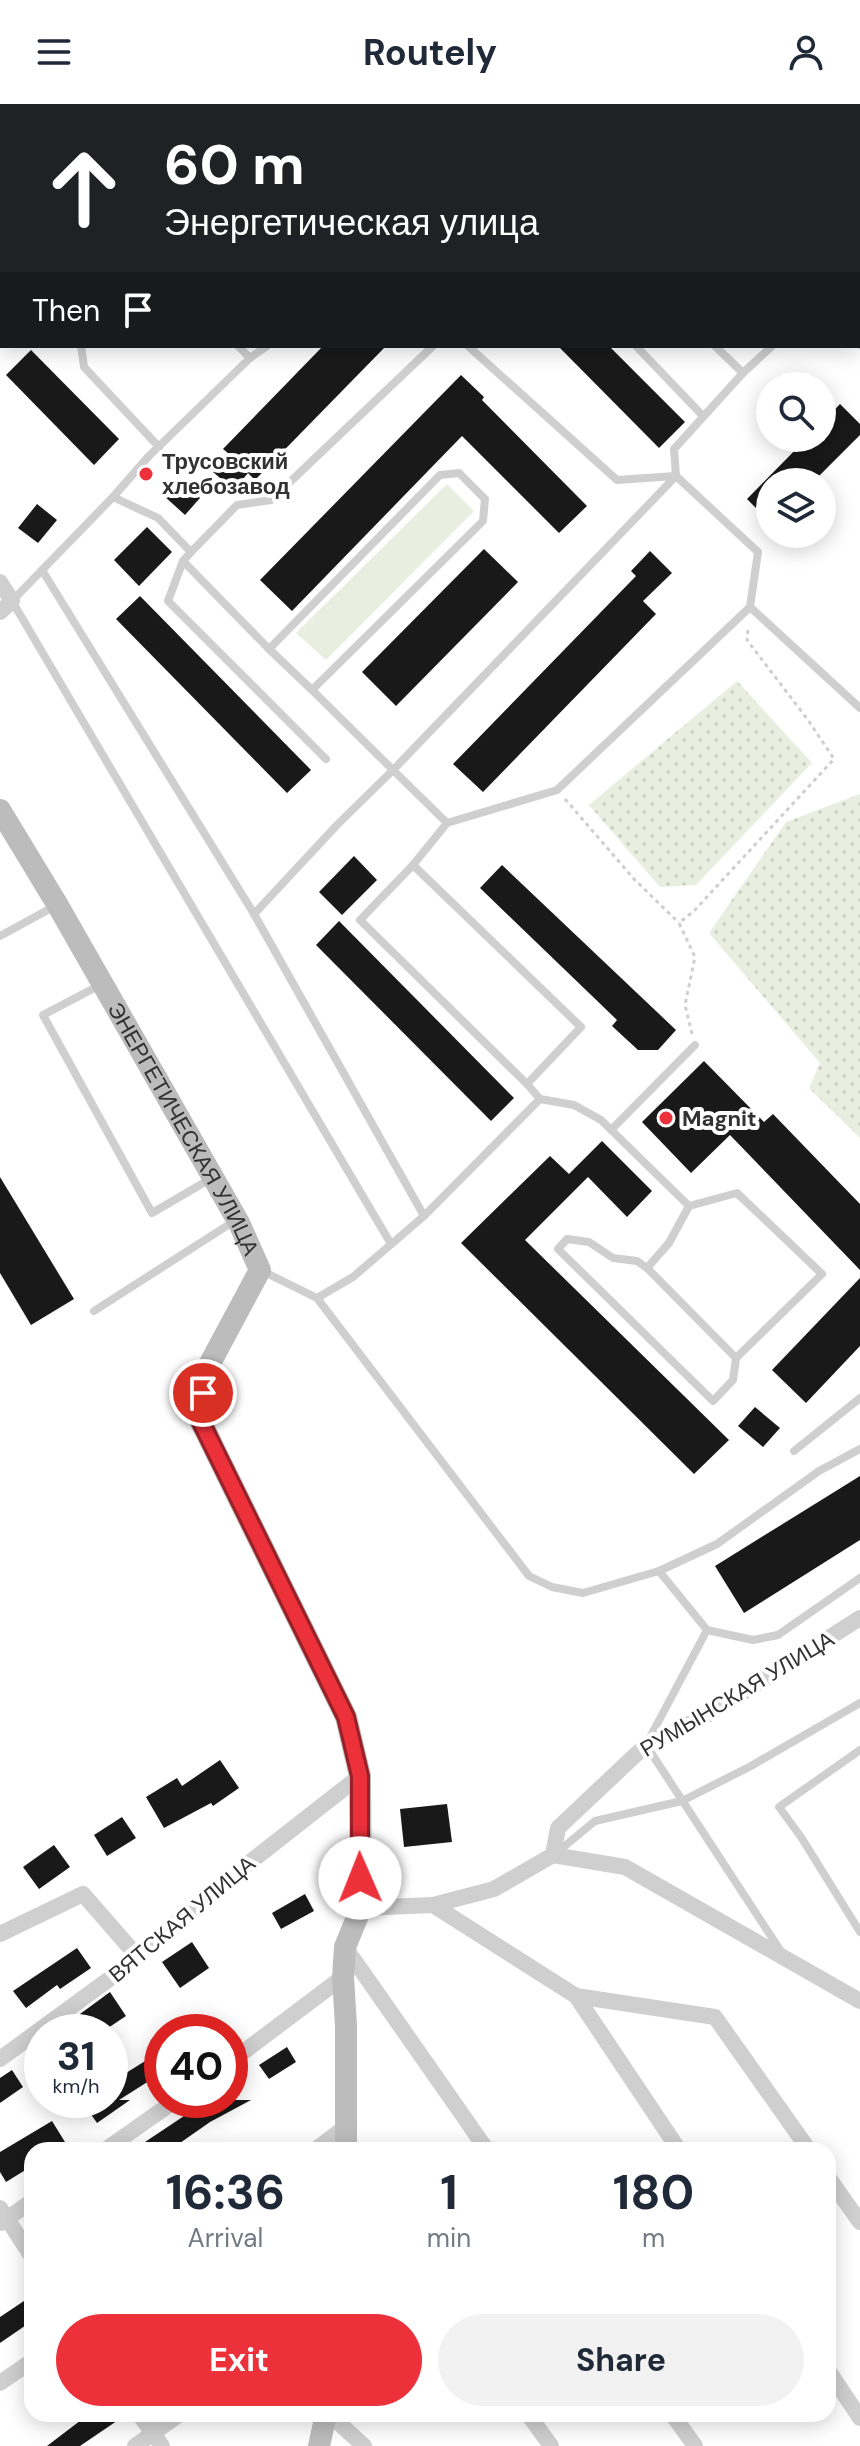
<!DOCTYPE html>
<meta charset="utf-8">
<style>
body{margin:0;font-family:"DM Sans",sans-serif;background:#f2f2f3;color:#1f2937;height:100vh;display:flex;flex-direction:column;font-size:30px;white-space:nowrap}
*{box-sizing:border-box;margin:0}
p{font-size:26px;color:#747a83}
.icon{flex:none;width:44px;height:44px;fill:none;stroke:currentColor;stroke-width:2;stroke-linecap:round;stroke-linejoin:round}
.map{position:relative;flex:1;overflow:hidden}
.sheet{position:absolute;left:24px;top:2038px;width:812px;height:280px;display:flex;flex-direction:column;background:#fff;border-radius:24px;box-shadow:0 4px 20px #0003}
.sheet>*{flex:none}
.top-card{position:absolute;left:0px;top:0px;width:860px;height:244px;box-shadow:0 4px 20px #0003;background:#202124;color:#fff;overflow:hidden}
.fabs{position:absolute;left:756px;top:268px;display:grid;gap:16px}
.fabs a{display:grid;place-items:center;width:80px;height:80px;border-radius:50%;background:#fff;box-shadow:0 4px 20px #0003;font-size:40px}
.speed{position:absolute;left:24px;top:1910px;display:flex;gap:16px;font-size:40px;font-weight:700;text-align:center}
.speed>*{display:grid;place-content:center;width:104px;height:104px;border-radius:50%;background:#fff;box-shadow:0 4px 20px #0003;line-height:1}
.speed small{font-size:20px;font-weight:400}
.speed .limit{border:12px solid #d22;background:#fff;color:#111}
.pin{position:absolute;display:grid;place-items:center;width:68px;height:68px;color:#fff;margin:-34px;border:4px solid #fff;border-radius:50%;box-shadow:0 2px 8px #0007}
.me{position:absolute;width:88px;margin:-44px;rotate:359deg;stroke-linejoin:round;filter:drop-shadow(0 0 6px #0008)}
.turn{display:flex;align-items:center;gap:28px;height:168px;padding:0 32px;font-size:36px}
.turn .icon{width:104px;height:104px;stroke-width:2.5}
.turn b{display:block;font-size:56px;line-height:68px}
.then{display:flex;align-items:center;height:76px;padding:0 32px;background:#0003;gap:16px;font-size:30px}
.eta{display:flex;justify-content:space-evenly;align-items:center;height:136px;text-align:center}
.eta b{font-size:48px;font-weight:700;line-height:56px}
.primary-button{display:flex;gap:16px;margin-top:auto;padding:16px 32px}
.primary-button a{flex:1;height:92px;border-radius:48px;background:#ec313b;color:#fff;font-size:32px;font-weight:700;line-height:92px;text-align:center}
.primary-button a+a{background:#f2f2f3;color:#1f2937}
header{display:flex;justify-content:space-between;align-items:center;height:104px;padding:0 32px;background:#fff;font-size:36px;font-weight:700}
.map>svg:first-child{display:block}
</style>
<header><svg class="icon" aria-label="menu" viewBox="0 0 24 24"><path d="M4 6h16M4 12h16M4 18h16"/></svg>Routely<svg class="icon" aria-label="person" viewBox="0 0 24 24"><circle cx="12" cy="8" r="4"/><path d="M4 21q1-7 8-7t8 7"/></svg></header>
<div class="map">
<svg width="860" height="2342" viewBox="0 0 860 2342">
<defs>
<pattern id="grass-dots" width="8" height="8" patternUnits="userSpaceOnUse" patternTransform="scale(2)"><rect width="8" height="8" fill="#e8efe0"/><path d="M2 2h.1M6 6h.1" fill="none" stroke="#c7cdc1" stroke-width="1.8" stroke-linecap="round"/></pattern>
</defs>
<rect width="100%" height="100%" fill="#fff"/>
<g fill="url(#grass-dots)">
<polygon points="737,577 812,659 696,781 660,783 589,701"/>
<polygon points="860,690 860,1034 809,984 820,959 709,829 786,718"/>
</g>
<polygon fill="#e8efe0" points="447,380 474,407 326,556 296,529"/>
<g fill="#191919">
<polygon points="323,242 386,242 255,376 248,369 234,386 213,368 229,350 223,345"/>
<polygon points="558,242 609,242 685,318 659,344"/>
<polygon points="31,246 119,335 94,361 6,271"/>
<polygon points="461,271 484,293 482,296 587,402 559,429 462,332 292,507 260,476"/>
<polygon points="840,300 860,320 860,331 813,378 770,378 770,418 747,395 807,334 822,334 822,319"/>
<polygon points="179,374 200,394 185,411 163,391"/>
<polygon points="37,400 57,416 38,439 18,424"/>
<polygon points="147,423 172,448 139,482 114,456"/>
<polygon points="484,445 518,478 396,602 362,568"/>
<polygon points="650,447 672,469 643,497 656,510 483,688 453,660 636,472 631,467"/>
<polygon points="140,492 311,666 287,689 116,515"/>
<polygon points="354,752 377,776 342,811 319,788"/>
<polygon points="502,761 676,926 658,946 638,946 612,922 617,916 480,784"/>
<polygon points="339,817 514,994 491,1017 316,841"/>
<polygon points="704,957 764,1018 773,1010 860,1100 860,1166 730,1031 691,1069 642,1018"/>
<polygon points="602,1037 652,1087 627,1113 588,1073 525,1136 729,1336 694,1370 461,1139 550,1052 569,1070"/>
<polygon points="0,1073 74,1195 31,1221 0,1169"/>
<polygon points="860,1174 860,1242 806,1299 772,1266"/>
<polygon points="755,1303 780,1324 763,1343 738,1322"/>
<polygon points="860,1372 860,1436 744,1509 715,1462"/>
<polygon points="220,1656 239,1684 213,1702 211,1699 164,1724 146,1693 177,1674 182,1682"/>
<polygon points="447,1700 452,1738 404,1743 400,1705"/>
<polygon points="122,1713 136,1734 107,1752 94,1731"/>
<polygon points="54,1741 70,1763 39,1785 23,1763"/>
<polygon points="305,1790 314,1807 281,1825 272,1809"/>
<polygon points="192,1838 209,1864 180,1884 162,1858"/>
<polygon points="77,1844 91,1864 60,1885 57,1881 26,1904 13,1887"/>
<polygon points="110,1888 126,1912 102,1928 63,1928 83,1914 80,1910"/>
<polygon points="287,1943 296,1958 269,1975 259,1961"/>
<polygon points="150,1954 160,1970 119,1996 130,1996 97,2019 81,1996 110,1996 110,1979"/>
<polygon points="12,1966 23,1983 0,1999 0,1974"/>
<polygon points="208,1996 251,1996 210,2018 170,2046 133,2046"/>
<polygon points="52,2017 65,2038 52,2046 32,2046 32,2062 6,2078 0,2068 0,2048"/>
<polygon points="27,2195 32,2203 32,2217 0,2239 0,2213"/>
<polygon points="89,2310 127,2310 80,2342 47,2342"/>
</g>
<g fill="none" stroke-linecap="round" stroke-linejoin="round">
<g stroke="#cfcfcf" stroke-width="3" stroke-dasharray="4 4" stroke-linecap="butt">
<polyline points="565,695 634,775 679,819"/>
<polyline points="692,930 685,901 695,853 679,819 694,807 834,655 808,616 747,536 748,525"/>
</g>
<g stroke="#cfcfcf" stroke-width="8">
<polyline points="321,0 323,2"/>
<polyline points="437,0 439,2"/>
<polyline points="40,2 42,0"/>
<polyline points="466,2 468,0"/>
<polyline points="617,2 617,0"/>
<polyline points="0,43 2,41"/>
<polyline points="858,239 860,241"/>
<polyline points="81,242 84,263 159,343"/>
<polyline points="238,242 250,254"/>
<polyline points="468,242 617,376 675,372"/>
<polyline points="636,242 703,312"/>
<polyline points="715,242 743,269"/>
<polyline points="772,242 743,269 674,345 676,372 758,448 750,503 860,604"/>
<polyline points="113,393 149,352 250,254 267,242"/>
<polyline points="191,448 237,401 271,396 433,242"/>
<polyline points="183,457 269,545 440,371 459,369 485,395 483,417 312,586 393,666 676,372"/>
<polyline points="42,466 254,810 424,1112"/>
<polyline points="269,545 312,586"/>
<polyline points="326,655 168,497 183,457 191,448 158,414 113,393 12,497 391,1140"/>
<polyline points="447,719 557,686 750,503"/>
<polyline points="413,761 581,923 527,980"/>
<polyline points="254,810 337,721 393,666 447,719 413,761 360,816 527,980 540,995"/>
<polyline points="0,832 55,802"/>
<polyline points="102,880 43,911 152,1109 212,1074"/>
<polyline points="611,1026 695,941"/>
<polyline points="689,1102 737,1089 822,1170 736,1254"/>
<polyline points="260,1166 317,1194 353,1173 424,1112 540,995 574,1001 601,1016 689,1102 669,1139 647,1164 637,1157 613,1154 589,1138 567,1135 558,1145 713,1297 733,1276 736,1254 647,1164"/>
<polyline points="317,1194 529,1472 552,1483 583,1489 659,1467 717,1440 819,1367 860,1345"/>
<polyline points="94,1207 236,1116"/>
<polyline points="794,1347 860,1294"/>
<polyline points="659,1467 707,1526 753,1536 778,1531 860,1474"/>
<polyline points="707,1526 646,1641 780,1846"/>
<polyline points="860,1646 779,1703 801,1733 860,1828"/>
<polyline points="554,1751 595,1717 682,1697 751,1662 860,1599"/>
</g>
<g stroke="#cfcfcf" stroke-width="16">
<polyline points="767,2 769,0"/>
<polyline points="858,156 860,154"/>
<polyline points="0,478 12,497 0,508"/>
<polyline points="553,1751 625,1763 860,1897"/>
<polyline points="433,1801 494,1785 553,1751 558,1724 646,1641 704,1613 860,1514"/>
<polyline points="361,1804 433,1801 576,1892 679,2046"/>
<polyline points="0,1830 83,1790 137,1852"/>
<polyline points="345,1843 487,2046"/>
<polyline points="576,1892 715,1913 809,2046"/>
<polyline points="0,1955 112,1873 231,1773 360,1672"/>
<polyline points="230,1958 343,1873"/>
<polyline points="105,2046 176,1996"/>
<polyline points="315,2046 345,2023"/>
<polyline points="828,2073 860,2118"/>
<polyline points="0,2104 32,2153"/>
<polyline points="1,2119 32,2097"/>
<polyline points="828,2266 860,2314"/>
<polyline points="0,2279 32,2257"/>
<polyline points="139,2310 162,2342"/>
<polyline points="329,2310 364,2342"/>
<polyline points="528,2310 551,2342"/>
<polyline points="672,2310 695,2342"/>
<polyline points="135,2342 180,2310"/>
</g>
<g stroke="#bcbcbc" stroke-width="22">
<path id="s1" d="M0,706L57,800L239,1119L260,1166L208,1263L199,1314L346,1613L360,1672L361,1804L345,1843L343,1873L346,1922V2046"/>
<polyline points="319,2342 326,2310"/>
</g>
</g>
<g fill="none" stroke-linecap="round" stroke-linejoin="round">
<g stroke="#992026" stroke-width="20">
<polyline id="route" points="203,1289 199,1314 346,1613 360,1672 360,1774"/>
</g>
<use href="#route" stroke="#ec313b" stroke-width="14"/>
</g>
<g fill="#ec313b" stroke="#fff" stroke-width="3">
<circle cx="146" cy="370" r="8"/>
<circle cx="666" cy="1014" r="8"/>
</g>
<g text-anchor="middle" dominant-baseline="central" stroke-width="8" stroke-linejoin="round" paint-order="stroke">
<g font-size="22" font-weight="bold" fill="#323232" stroke="#fff" text-anchor="start">
<text x="162" y="357">Трусовский<tspan x="162" dy="25">хлебозавод</tspan></text>
<text x="682" y="1014">Magnit</text>
</g>
<g font-size="22" fill="#323232" stroke="#fff">
<text stroke="none"><textPath href="#s1" startOffset="368">ЭНЕРГЕТИЧЕСКАЯ УЛИЦА</textPath></text>
<text transform="translate(737 1590) rotate(-31)">РУМЫНСКАЯ УЛИЦА</text>
<text transform="translate(182 1815) rotate(-40)">ВЯТСКАЯ УЛИЦА</text>
</g>
</g>
</svg>
<div class="fabs">
<a><svg class="icon" aria-label="search" viewBox="0 0 24 24"><circle cx="10" cy="10" r="6"/><path d="M15 15l6 6"/></svg></a>
<a><svg class="icon" aria-label="layers" viewBox="0 0 24 24"><path d="M12 4l9 5-9 5-9-5zM3 14l9 5 9-5"/></svg></a>
</div>
<div class="speed"><div>31<small>km/h</small></div><div class="limit">40</div></div>
<div class="pin" style="left:203px;top:1289px;background:#d93025"><svg class="icon" aria-label="arrive" viewBox="0 0 24 24"><path d="M6 21V4h12l-3 4 3 4H6"/></svg></div>
<svg class="me" style="left:360px;top:1774px" viewBox="-20 -20 40 40"><circle r="19" fill="#fff"/><path d="M0-13L10 11 0 6-10 11z" fill="#ec313b"/></svg>
<div class="top-card">
<div class="turn"><svg class="icon" aria-label="ahead" viewBox="0 0 24 24"><path d="M12 20V5M6 11l6-6 6 6"/></svg><div><b>60 m</b>Энергетическая улица</div></div>
<div class="then">Then<svg class="icon" aria-label="arrive" viewBox="0 0 24 24"><path d="M6 21V4h12l-3 4 3 4H6"/></svg></div>
</div>
<section class="sheet">
<div class="eta">
<div><b>16:36</b><p>Arrival</p></div>
<div><b>1</b><p>min</p></div>
<div><b>180</b><p>m</p></div>
</div>
<div class="primary-button"><a>Exit</a><a>Share</a></div>
</section>
</div>
